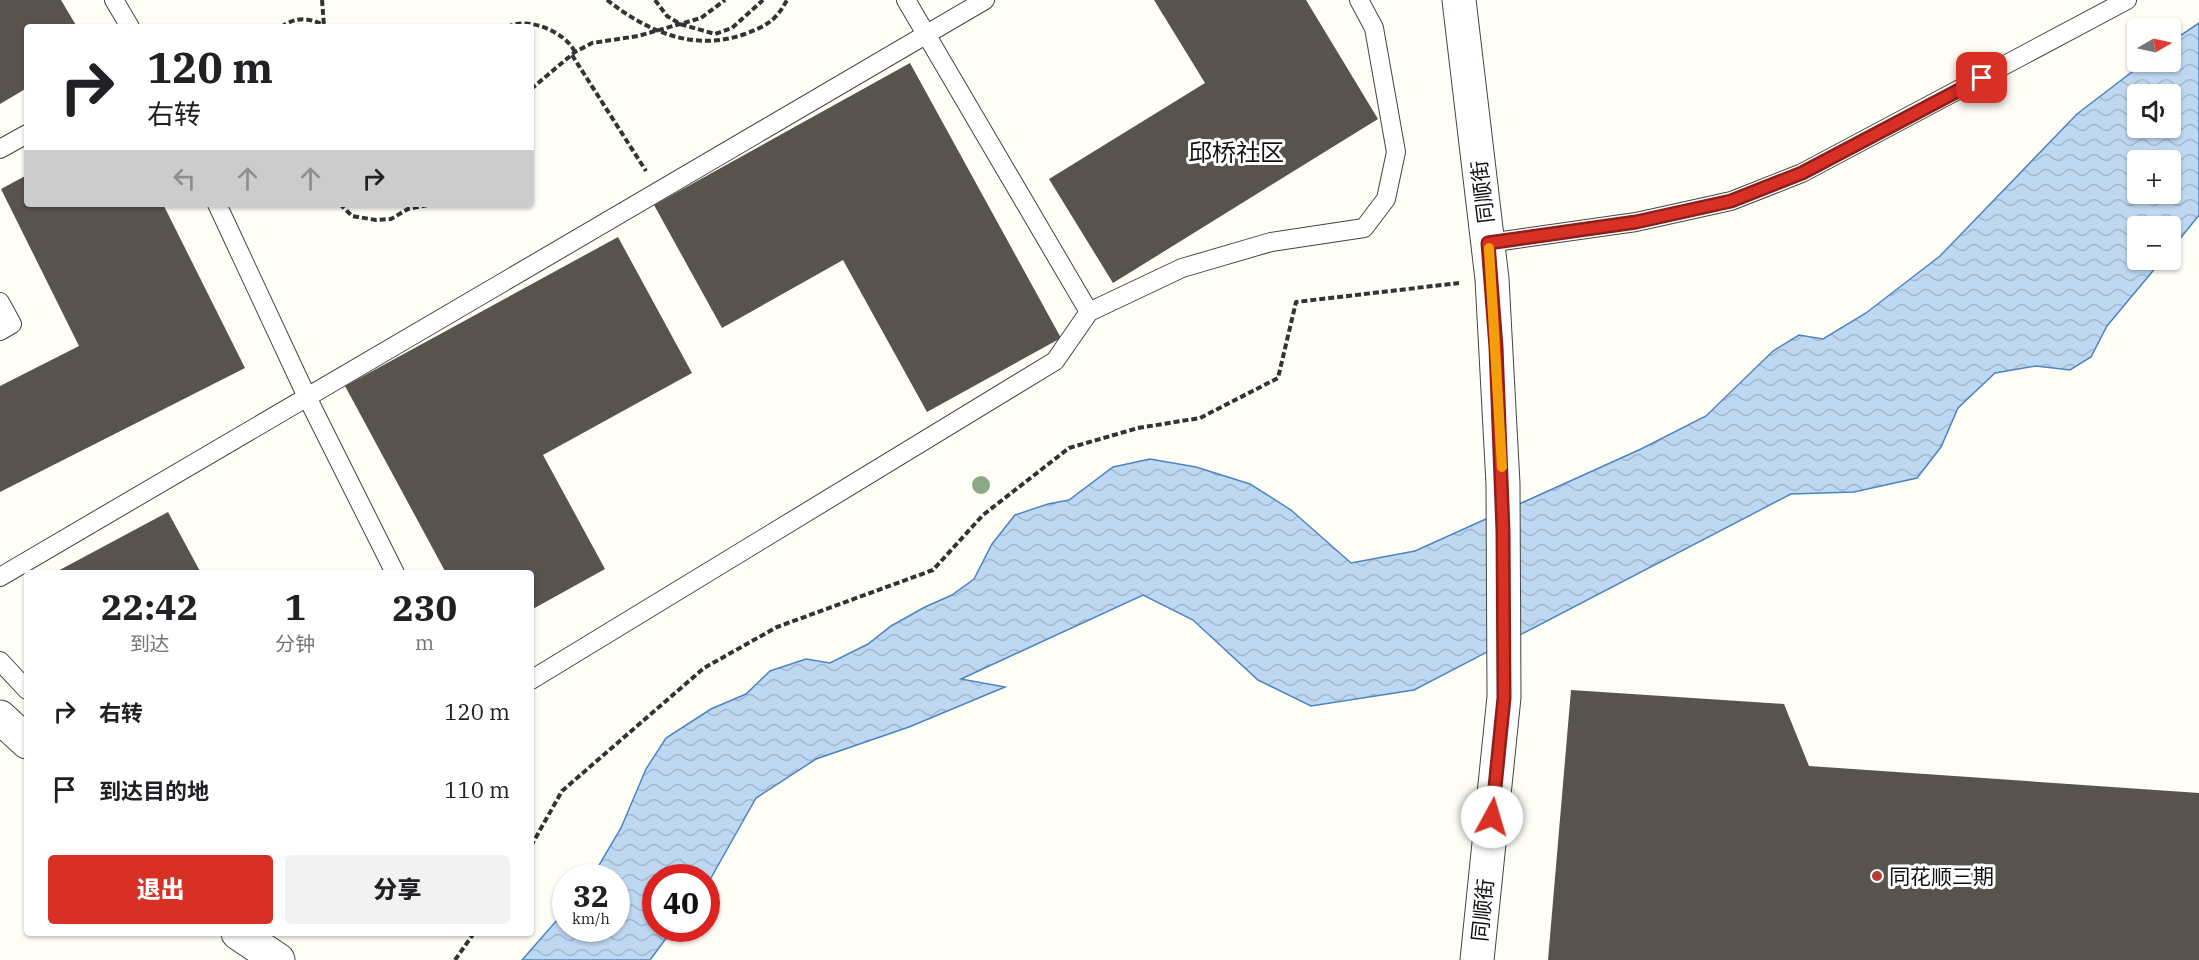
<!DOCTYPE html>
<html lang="zh">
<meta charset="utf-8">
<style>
body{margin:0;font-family:"IBM Plex Serif","Noto Sans SC",serif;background:#f2f2f2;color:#202124;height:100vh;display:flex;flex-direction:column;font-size:22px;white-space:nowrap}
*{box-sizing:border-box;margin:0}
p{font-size:20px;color:#757577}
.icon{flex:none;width:33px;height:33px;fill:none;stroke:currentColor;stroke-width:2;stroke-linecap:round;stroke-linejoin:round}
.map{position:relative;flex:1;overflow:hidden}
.details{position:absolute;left:24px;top:570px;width:510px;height:366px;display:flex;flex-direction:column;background:#fff;border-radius:6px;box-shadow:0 2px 4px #0004}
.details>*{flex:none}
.banner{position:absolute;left:24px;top:24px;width:510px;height:183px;border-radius:6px;box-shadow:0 2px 4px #0004;background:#fff;color:#202124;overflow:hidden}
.needle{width:39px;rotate:81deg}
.fabs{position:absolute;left:2127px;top:18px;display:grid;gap:12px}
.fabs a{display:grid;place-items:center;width:54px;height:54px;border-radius:6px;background:#fff;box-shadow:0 2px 4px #0004;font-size:30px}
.speed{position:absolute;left:552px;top:864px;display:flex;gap:12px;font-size:30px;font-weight:700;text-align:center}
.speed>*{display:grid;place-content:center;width:78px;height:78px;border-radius:50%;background:#fff;box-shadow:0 2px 4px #0004;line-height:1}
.speed small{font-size:15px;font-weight:400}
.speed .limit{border:9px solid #d22;background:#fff;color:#111}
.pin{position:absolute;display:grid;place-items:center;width:51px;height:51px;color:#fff;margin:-26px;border-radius:12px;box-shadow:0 3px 9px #0006}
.me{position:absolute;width:66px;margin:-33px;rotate:6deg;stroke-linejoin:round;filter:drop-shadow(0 0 4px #0008)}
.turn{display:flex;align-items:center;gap:21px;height:126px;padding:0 24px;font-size:27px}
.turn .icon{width:78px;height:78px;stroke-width:2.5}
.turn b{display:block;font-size:42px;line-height:51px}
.lanes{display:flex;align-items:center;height:57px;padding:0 24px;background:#0003;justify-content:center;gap:30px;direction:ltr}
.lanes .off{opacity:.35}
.eta{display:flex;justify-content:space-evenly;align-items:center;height:102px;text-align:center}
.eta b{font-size:36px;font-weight:800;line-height:42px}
.primary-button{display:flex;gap:12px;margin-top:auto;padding:12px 24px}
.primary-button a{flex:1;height:69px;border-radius:6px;background:#d93025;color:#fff;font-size:24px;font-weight:800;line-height:69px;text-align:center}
.primary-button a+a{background:#f2f2f2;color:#202124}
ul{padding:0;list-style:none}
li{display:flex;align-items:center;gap:18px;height:78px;padding:0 24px}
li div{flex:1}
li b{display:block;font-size:22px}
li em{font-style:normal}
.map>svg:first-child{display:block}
</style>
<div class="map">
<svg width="2199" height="960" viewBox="0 0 2199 960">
<defs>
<pattern id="water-waves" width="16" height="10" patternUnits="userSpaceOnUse" patternTransform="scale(1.5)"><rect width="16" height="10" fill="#bed8f1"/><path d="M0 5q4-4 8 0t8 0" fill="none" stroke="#a2b8ce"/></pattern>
</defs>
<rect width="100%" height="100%" fill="#fefdf6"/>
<path fill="url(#water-waves)" stroke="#4c85c2" stroke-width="1.5" fill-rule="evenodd" d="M2199,23V215L2171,250L2170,226H2138V260H2162L2107,326L2091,357L2070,370L2036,366L1995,373L1958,408L1941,447L1917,478L1854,492L1791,494L1414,690L1311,706L1258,680L1193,620L1143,595L961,679L1005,687L909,727L816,759L756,798L707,885L706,878H656V928L673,929L650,960H522L565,911L566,928H616V878L592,877L621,828L646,769L666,738L711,709L746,694L770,671L806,659L830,663L868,644L891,626L925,607L952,595L974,579L992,544L1015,515L1048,504L1069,500L1113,467L1150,459L1196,467L1250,484L1291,510L1351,563L1415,551L1641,449L1706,416L1773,351L1799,335L1823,339L1866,313L1940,256L2077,114L2145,62H2170L2171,42ZM2138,94H2170V128H2138ZM2138,160H2170V194H2138Z"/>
<g fill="#59534e">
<polygon points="0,0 61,0 77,27 27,27 27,88 0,104"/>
<polygon points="1154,0 1306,0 1378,119 1113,283 1049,179 1205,83"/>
<polygon points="910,63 1061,338 927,412 843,260 722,328 654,205"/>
<polygon points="27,175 27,204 163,204 245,368 0,492 0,386 79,346 1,189"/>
<polygon points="618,237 692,373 543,455 605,569 531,610 531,573 446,573 345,386"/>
<polygon points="168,512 201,573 54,573"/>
<polygon points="1571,690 1784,704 1809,766 2199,793 2199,960 1548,960"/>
</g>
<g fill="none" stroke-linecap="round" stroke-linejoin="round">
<g stroke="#444" stroke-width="20">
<g id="service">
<polyline points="114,0 130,27"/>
<polyline points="906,0 1089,312"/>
<polyline points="0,149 27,134"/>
<polyline points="217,204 307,397 395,573"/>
<polyline points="1488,243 1636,222 1731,201 1802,173 2127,0"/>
<polyline points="0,302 12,324 0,331"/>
<polyline points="0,577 985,0"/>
<polyline points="0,661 27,690"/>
<polyline points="531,680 1055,361 1089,312 1182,268 1271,242 1364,228 1386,199 1396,152 1374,28 1359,0"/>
</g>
</g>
<g stroke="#444" stroke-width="35">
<g id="minor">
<polyline points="0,717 27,742"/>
<polyline points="238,933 278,960"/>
</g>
</g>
<g stroke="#444" stroke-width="35">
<polyline id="tertiary" points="1459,0 1492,279 1503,484 1504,697 1477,960"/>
</g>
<g stroke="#333" stroke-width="4" stroke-dasharray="6 3" stroke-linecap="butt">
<polyline points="322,0 324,26"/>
<path d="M607,0C648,32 694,52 745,34C766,26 776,21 787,0"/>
<polyline points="655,0 667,16 680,24 715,34 732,28 763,0"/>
<path d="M281,27C296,17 307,17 324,25"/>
<path d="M507,27C529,16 565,32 575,52"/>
<polyline points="572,55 646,171"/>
<polyline points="531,89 575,52 592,43 638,36 701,18 725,0"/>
<polyline points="340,204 352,216 376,220 391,219 408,209 433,204"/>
<polyline points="531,846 562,791 704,668 777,627 933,570 983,515 1069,448 1138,428 1200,418 1278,378 1296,302 1459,283"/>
<polyline points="455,960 474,933"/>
</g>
<use href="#service" stroke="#fff" stroke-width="18"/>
<use href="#minor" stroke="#fff" stroke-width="33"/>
<use href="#tertiary" stroke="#fff" stroke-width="33"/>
</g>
<circle fill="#8aa984" cx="981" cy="485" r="9"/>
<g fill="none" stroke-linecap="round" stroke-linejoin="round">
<g stroke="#8d1f18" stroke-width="15">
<polyline id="route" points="1492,817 1504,698 1503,531 1496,347 1488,243 1636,222 1731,201 1802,173 1982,78"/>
</g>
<use href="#route" stroke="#d93025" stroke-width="10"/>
<polyline stroke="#f59e0b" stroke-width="10" points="1489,248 1502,467"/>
</g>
<circle fill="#b63d34" stroke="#fff" stroke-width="2" cx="1877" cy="876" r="6"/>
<g text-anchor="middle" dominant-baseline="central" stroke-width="6" stroke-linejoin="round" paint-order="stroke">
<g font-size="21" fill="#111" stroke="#fff">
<text transform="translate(1482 192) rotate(-97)">同顺街</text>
<text transform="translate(1482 910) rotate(-84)">同顺街</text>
</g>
<g font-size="21" fill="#111" stroke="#fff" text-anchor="start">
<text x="1889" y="876">同花顺三期</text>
</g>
<g font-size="24" fill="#111" stroke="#fff">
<text x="1236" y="152">邱桥社区</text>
</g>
</g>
</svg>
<div class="fabs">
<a><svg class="needle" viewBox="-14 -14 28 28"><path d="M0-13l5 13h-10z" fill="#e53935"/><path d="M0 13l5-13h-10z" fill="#757577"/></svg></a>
<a><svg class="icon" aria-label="sound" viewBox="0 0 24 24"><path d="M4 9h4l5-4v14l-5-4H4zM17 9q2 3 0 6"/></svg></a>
<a>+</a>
<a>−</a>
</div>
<div class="speed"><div>32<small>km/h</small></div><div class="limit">40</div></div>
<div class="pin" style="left:1982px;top:78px;background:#d93025"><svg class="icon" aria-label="arrive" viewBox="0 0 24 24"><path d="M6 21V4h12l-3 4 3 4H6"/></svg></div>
<svg class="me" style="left:1492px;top:817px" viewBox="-20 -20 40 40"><circle r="19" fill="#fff"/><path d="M0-13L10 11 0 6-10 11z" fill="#d93025"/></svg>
<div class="banner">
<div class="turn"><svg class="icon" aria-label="right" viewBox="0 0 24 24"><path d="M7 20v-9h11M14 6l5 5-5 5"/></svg><div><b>120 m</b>右转</div></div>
<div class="lanes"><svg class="icon off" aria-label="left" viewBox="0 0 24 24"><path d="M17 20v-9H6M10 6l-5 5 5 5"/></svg><svg class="icon off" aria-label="ahead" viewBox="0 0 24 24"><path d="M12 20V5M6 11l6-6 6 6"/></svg><svg class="icon off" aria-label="ahead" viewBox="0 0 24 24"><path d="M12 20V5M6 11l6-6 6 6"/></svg><svg class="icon" aria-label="right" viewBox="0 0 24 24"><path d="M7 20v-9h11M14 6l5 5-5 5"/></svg></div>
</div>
<section class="details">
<div class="eta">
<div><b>22:42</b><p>到达</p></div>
<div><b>1</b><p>分钟</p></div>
<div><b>230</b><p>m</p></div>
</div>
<ul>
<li><svg class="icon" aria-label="right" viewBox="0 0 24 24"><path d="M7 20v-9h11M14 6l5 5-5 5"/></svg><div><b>右转</b></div><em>120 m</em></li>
<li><svg class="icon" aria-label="arrive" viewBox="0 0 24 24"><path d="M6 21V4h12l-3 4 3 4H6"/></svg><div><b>到达目的地</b></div><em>110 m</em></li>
</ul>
<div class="primary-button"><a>退出</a><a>分享</a></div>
</section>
</div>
